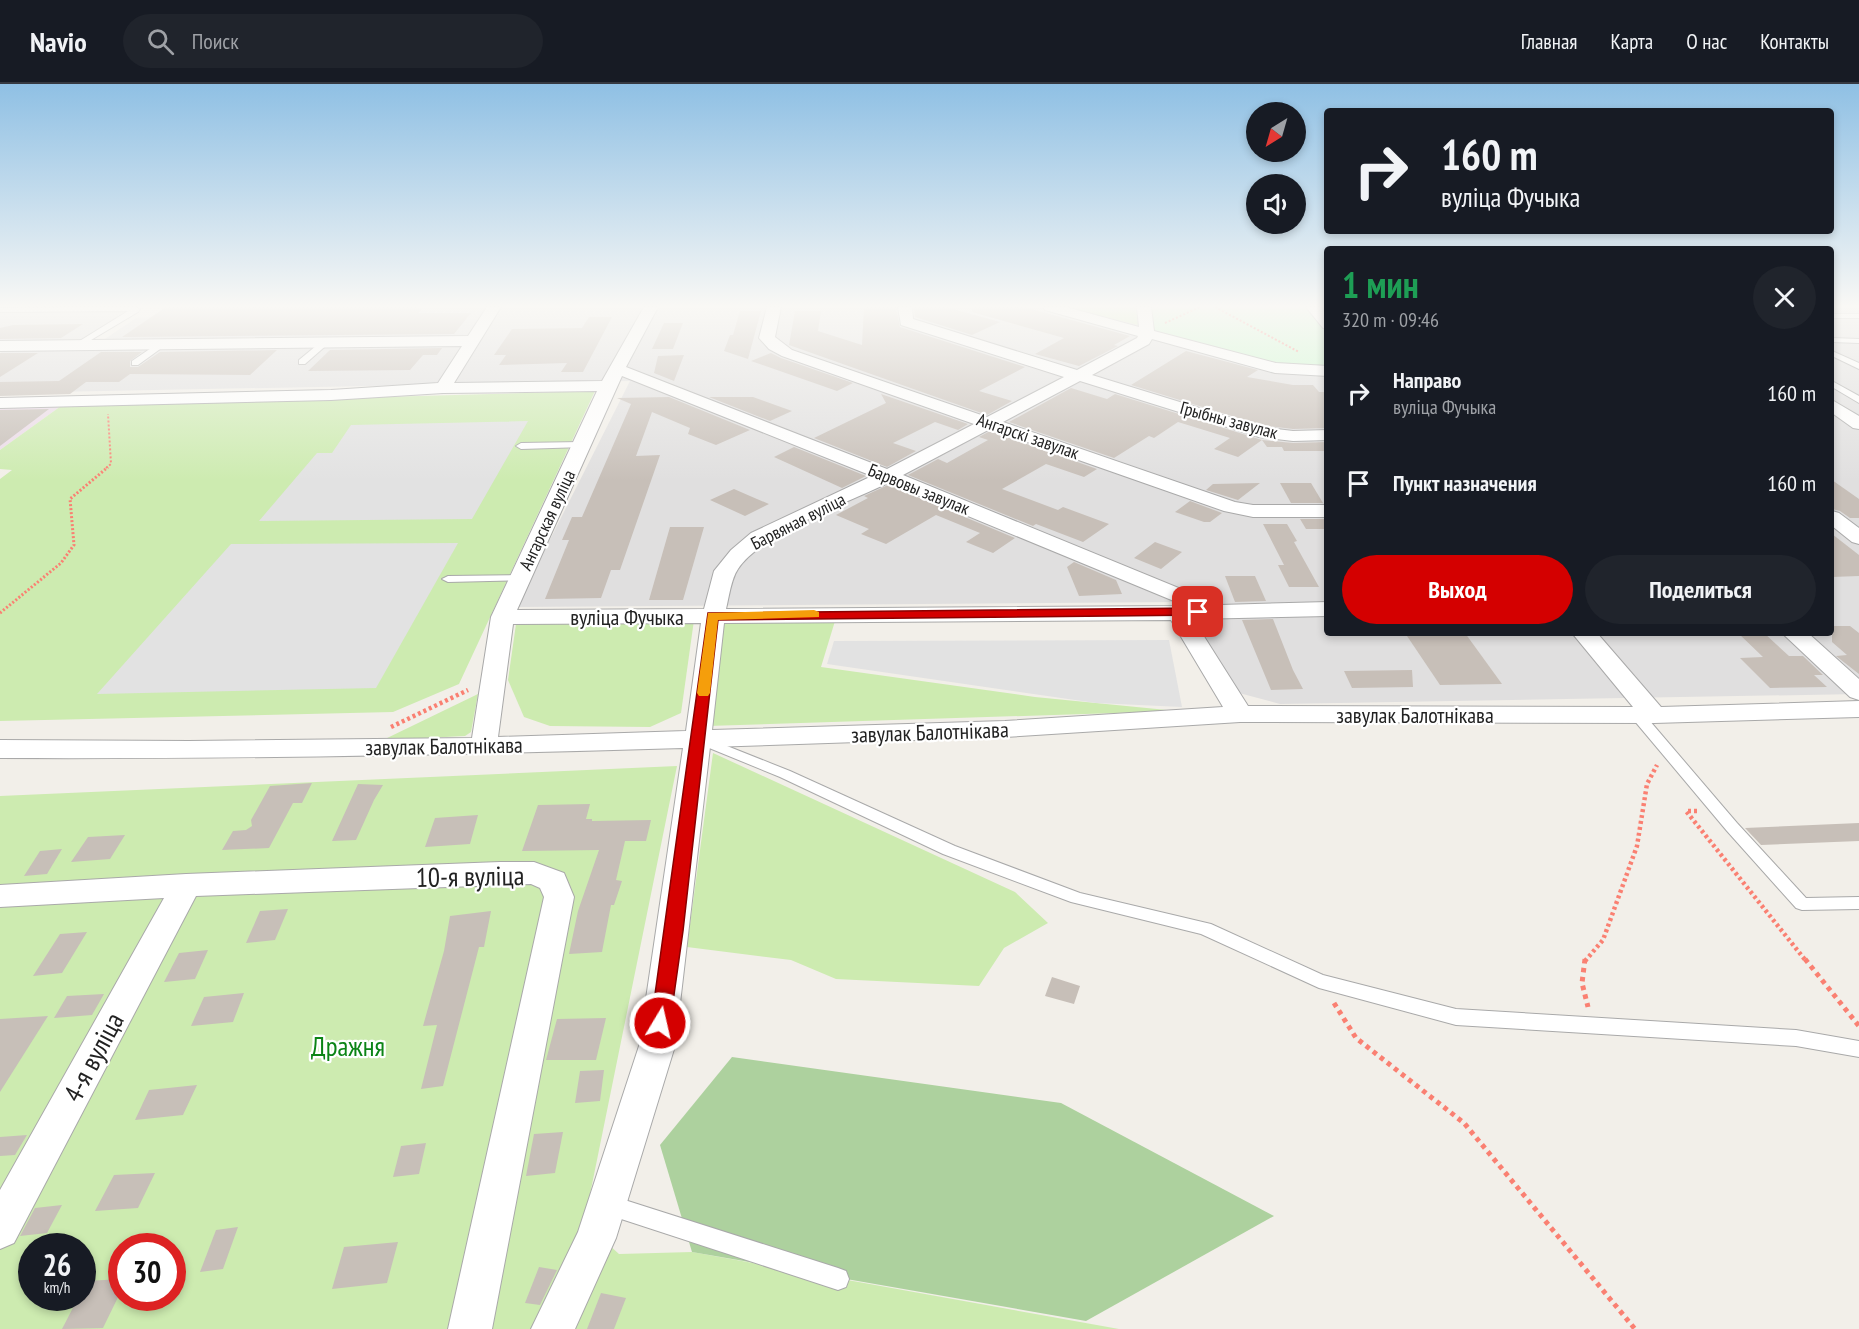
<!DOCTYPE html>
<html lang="ru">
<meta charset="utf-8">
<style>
body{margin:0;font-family:"PT Sans Narrow",sans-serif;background:#20242c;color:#f1f3f6;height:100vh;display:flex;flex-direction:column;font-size:22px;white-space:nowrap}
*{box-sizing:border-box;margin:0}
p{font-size:20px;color:#9ea1a6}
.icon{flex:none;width:33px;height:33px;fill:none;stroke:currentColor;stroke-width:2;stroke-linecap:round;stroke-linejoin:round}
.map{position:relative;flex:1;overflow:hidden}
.side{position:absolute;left:1324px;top:162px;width:510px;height:390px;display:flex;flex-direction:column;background:#171b24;border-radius:6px;box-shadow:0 3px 9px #0003}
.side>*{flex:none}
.top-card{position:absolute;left:1324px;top:24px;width:510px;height:126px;border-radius:6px;box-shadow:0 3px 9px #0003;background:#171b24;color:#f1f3f6;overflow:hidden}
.needle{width:39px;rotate:217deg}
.buttons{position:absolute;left:1246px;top:18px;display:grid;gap:12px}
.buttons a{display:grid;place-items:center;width:60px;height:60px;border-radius:50%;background:#171b24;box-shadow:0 3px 9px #0003;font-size:30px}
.speed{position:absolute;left:18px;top:1149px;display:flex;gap:12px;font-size:30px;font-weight:700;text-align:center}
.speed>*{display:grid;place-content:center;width:78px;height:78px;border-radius:50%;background:#171b24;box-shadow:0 3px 9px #0003;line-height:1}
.speed small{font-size:15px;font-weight:400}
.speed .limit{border:9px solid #d22;background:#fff;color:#111}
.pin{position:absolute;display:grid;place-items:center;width:51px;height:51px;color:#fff;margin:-26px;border-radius:12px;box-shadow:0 3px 9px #0006}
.me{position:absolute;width:66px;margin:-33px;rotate:9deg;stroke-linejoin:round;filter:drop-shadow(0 0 4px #0008)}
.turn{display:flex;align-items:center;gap:21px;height:126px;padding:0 18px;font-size:27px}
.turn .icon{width:78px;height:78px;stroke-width:2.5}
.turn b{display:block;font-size:42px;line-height:51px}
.round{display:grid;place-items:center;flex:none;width:63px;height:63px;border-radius:32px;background:#20242c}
.overview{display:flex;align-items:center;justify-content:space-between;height:102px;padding:0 18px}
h1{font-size:36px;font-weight:700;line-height:45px;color:#1e9e55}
.button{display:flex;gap:12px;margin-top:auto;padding:12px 18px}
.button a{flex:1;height:69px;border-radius:36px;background:#d40000;color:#fff;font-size:24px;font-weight:700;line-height:69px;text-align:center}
.button a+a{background:#20242c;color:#f1f3f6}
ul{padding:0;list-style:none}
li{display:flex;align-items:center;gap:18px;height:90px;padding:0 18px}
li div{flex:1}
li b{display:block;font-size:22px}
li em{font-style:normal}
header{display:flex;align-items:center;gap:36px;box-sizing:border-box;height:84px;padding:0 30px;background:#171b24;border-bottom:2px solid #363941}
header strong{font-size:28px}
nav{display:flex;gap:33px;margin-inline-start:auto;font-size:21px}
.search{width:420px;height:54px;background:#20242c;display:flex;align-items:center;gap:15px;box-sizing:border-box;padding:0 21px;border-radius:33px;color:#9ea1a6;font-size:22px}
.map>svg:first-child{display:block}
</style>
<header>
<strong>Navio</strong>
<div class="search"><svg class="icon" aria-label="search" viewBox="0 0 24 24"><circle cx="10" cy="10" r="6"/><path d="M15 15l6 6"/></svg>Поиск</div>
<nav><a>Главная</a><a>Карта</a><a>О нас</a><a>Контакты</a></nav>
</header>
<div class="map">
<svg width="1859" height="1245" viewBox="0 0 1859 1245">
<rect width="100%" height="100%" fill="#f2efe9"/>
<g fill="#e0dfdf">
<polygon points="0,223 131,223 82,257 0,257"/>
<polygon points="192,223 1327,223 1328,549 1832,549 1832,323 1859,341 1859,610 1280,620 1239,609 1178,518 516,523 630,297 0,309 0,269 10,263 93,263 136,234 180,231"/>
<polygon points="1832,223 1859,223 1859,333 1832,315"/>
</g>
<polygon fill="#ebdbe8" points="61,322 0,366 0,323"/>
<g fill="#cdebb0" fill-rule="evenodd">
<polygon points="1064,223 1136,223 1138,241"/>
<polygon points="595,307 459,600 393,628 0,637 0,395 12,386 0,385 0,366 61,322"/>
<polygon points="694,536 681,629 650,643 550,642 524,633 508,596 516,540"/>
<polygon points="835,537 821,583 1035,613 1177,627 707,642 716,538"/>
<polygon points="478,610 471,648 465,652 383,656"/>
<polygon points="713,669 1015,808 1048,839 1004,864 979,902 836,895 791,876 687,863"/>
<path d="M677,682L586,1130L608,1160L619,1170L692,1168L1119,1245H0V712ZM32,1162H82V1214H32ZM122,1162H172V1214H122Z"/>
</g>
<polygon fill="#add19e" points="732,973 1061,1019 1274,1132 1086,1237 692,1168 660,1061"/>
<polygon fill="#c8facc" points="1150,223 1307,223 1327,249 1327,283 1294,284 1154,246"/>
<g fill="#e2e2e2">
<polygon points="0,223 123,223 109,232 0,233"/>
<polygon points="528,337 472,435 259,437 317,369 332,369 351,341"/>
<polygon points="458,459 376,604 97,610 231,460"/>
<polygon points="1169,556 1182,623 1096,619 827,580 834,557"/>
</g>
<g fill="#c7bfb8">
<polygon points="166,223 412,223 424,224 418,229 471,229 454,250 122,253"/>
<polygon points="864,223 896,223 900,243 1025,283 979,307 1012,317 987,331 789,261 795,227 821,227 818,247 862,261"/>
<polygon points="914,223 946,223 1000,238 972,251 915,233"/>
<polygon points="972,223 1024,223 1130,252 1114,261 1118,262 1079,282 1035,270 1064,254 972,228"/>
<polygon points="740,227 761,227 748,275 724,267 730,251 733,251"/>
<polygon points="589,233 612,233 583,288 561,288 567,279 499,281 506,271 494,271 512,245 582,244"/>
<polygon points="664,239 683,239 673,265 652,265"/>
<polygon points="83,240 61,254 0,255 0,244 13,241"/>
<polygon points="442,264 437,271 423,271 410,286 308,287 330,266"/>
<polygon points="277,266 250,291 130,290 119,298 86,298 70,310 0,312 0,298 59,297 101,268 142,268 130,277 130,283 138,283 160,268"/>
<polygon points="1186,267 1258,286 1247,293 1293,301 1313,301 1319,308 1328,308 1328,344 1293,345 1261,341 1131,301"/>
<polygon points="0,269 38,269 0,293"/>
<polygon points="771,269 781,274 853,299 837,307 751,277"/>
<polygon points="684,271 674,297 654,289 658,272"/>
<polygon points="1071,304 1107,315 1115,310 1262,356 1238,373 1214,365 1230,354 1178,338 1154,354 1149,352 1114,374 1009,338"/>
<polygon points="881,310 968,340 958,346 935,338 893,359 916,367 887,383 814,354 886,319"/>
<polygon points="669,313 750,346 716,361 688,350 690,344 652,328 636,372 660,371 620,486 611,486 601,514 545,515 569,456 562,456 572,433 582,433 631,320 617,314"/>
<polygon points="709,313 753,313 792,327 770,337"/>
<polygon points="49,325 0,362 0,326"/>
<polygon points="990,347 1097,385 1084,393 1046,380 1002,405 1058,426 1063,423 1109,440 1083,458 1036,440 1033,442 908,391 938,375 947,379 988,356 979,353"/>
<polygon points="1262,356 1293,359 1328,358 1328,367 1284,367 1282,363 1267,363"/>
<polygon points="794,363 866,392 842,404 774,373"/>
<polygon points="1832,396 1859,415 1859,434 1850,434 1840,427 1832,425"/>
<polygon points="1260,399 1238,416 1206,406 1213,400"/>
<polygon points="1280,399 1311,399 1323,419 1291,419"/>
<polygon points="888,401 1015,454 993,469 966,458 980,449 936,431 886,460 861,450 869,445 836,431 868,414 864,412"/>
<polygon points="734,405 750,412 769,420 745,432 710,416"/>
<polygon points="1190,417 1222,429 1210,438 1204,438 1175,428"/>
<polygon points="1300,435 1328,435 1328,445 1306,445"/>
<polygon points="1263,440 1287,440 1297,457 1294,458 1319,503 1289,503 1278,481 1284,481"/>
<polygon points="670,443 704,443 683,516 649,516"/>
<polygon points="1832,450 1859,471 1859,492 1832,493"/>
<polygon points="1155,458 1182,468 1161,485 1134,474"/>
<polygon points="1074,478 1116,496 1122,510 1079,512 1067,483"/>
<polygon points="1225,492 1255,492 1266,517 1235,518"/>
<polygon points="1273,535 1293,586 1303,605 1271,606 1242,536"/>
<polygon points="1832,542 1850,542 1859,549 1859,590 1836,572 1847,571 1832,558"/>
<polygon points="1405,549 1465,549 1502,600 1440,601"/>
<polygon points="1738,549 1764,549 1789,572 1803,572 1823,591 1814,591 1827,603 1770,604 1740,574 1763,573"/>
<polygon points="1412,586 1413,603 1352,604 1344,587"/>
<polygon points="312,699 302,719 293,719 269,764 222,766 233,747 246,746 252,742 251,736 270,702"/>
<polygon points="358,700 383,701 374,716 356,756 332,757"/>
<polygon points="590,720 586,735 592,735 592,737 651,736 646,757 625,757 616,796 622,797 614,821 611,821 602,868 569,870 578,827 599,766 522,767 538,721"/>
<polygon points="478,731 470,760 425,763 435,734"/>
<polygon points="1859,739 1859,757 1761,761 1745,744"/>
<polygon points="125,751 110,775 71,778 88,753"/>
<polygon points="62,765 47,790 24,792 40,767"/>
<polygon points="288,825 275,856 246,859 260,827"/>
<polygon points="491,827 484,863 479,863 443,1002 421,1005 437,941 423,942 444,867 450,832"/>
<polygon points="87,848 62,889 33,892 60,850"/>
<polygon points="208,866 195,895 164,898 179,869"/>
<polygon points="1052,893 1080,902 1074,920 1045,912"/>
<polygon points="244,909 233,938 191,942 204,913"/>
<polygon points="104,910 92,931 54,934 67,912"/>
<polygon points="48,932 0,1008 0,935"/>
<polygon points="606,934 596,976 546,976 557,935"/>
<polygon points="604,986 600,1017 575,1019 580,987"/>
<polygon points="197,1001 183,1031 135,1036 149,1006"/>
<polygon points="563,1048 555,1089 526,1092 534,1050"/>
<polygon points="27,1051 15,1071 0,1072 0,1053"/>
<polygon points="426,1059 419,1090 393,1093 401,1062"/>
<polygon points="155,1089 138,1124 95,1127 114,1091"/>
<polygon points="62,1121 47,1149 20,1152 35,1124"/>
<polygon points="238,1143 223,1185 200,1188 216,1146"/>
<polygon points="398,1158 387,1199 332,1205 344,1163"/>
<polygon points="539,1183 557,1186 540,1221 525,1219"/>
<polygon points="122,1195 122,1205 103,1244 62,1245 78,1214 82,1214 82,1204 86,1197"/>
<polygon points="601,1209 626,1214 614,1245 587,1245"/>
</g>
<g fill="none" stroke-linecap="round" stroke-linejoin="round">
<g stroke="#a9a9a9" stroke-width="2">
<g id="service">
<polygon points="136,223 140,225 138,228 81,262 78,262 78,258 128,227 0,228 0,224"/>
<rect x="1832" y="230" width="27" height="4"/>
<polygon points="1832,254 1859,255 1859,259 1832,258"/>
<polygon points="322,257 329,259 305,280 299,280 299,276"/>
<polygon points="160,258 167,260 138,281 132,281 132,277"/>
<polygon points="1832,267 1859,279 1859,285 1832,272"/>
<polygon points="1832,297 1859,312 1859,319 1832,303"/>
<polygon points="581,358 586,361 584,363 521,365 516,362 521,359"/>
<polygon points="521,491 527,494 525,496 448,498 442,495 448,492"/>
<polygon points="1638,628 1643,629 1737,739 1806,814 1859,813 1859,825 1802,826 1796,824 1727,747 1633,635 1631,632 1633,629"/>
<polygon points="702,652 790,687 955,762 1080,809 1211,840 1323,891 1456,925 1796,946 1859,957 1859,973 1796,962 1456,941 1319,904 1201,850 1071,818 943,770 780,693 697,659 695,656"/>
<polygon points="609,1111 838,1184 846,1187 849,1195 846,1203 838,1206 609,1131 602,1128 599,1121 602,1114"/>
</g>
</g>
<g stroke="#a9a9a9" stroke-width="2">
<g id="minor">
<path d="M487,223H501L454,299L602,297L644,223H658L626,283L887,385L974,340L782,272L769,265L759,254L767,223H781L775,253L792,266L987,333L1064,293L901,241L898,223H912L913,235L1077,286L1137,254L1138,252L1045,226L1043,223H1066L1139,243L1137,223H1151L1154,247L1276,279L1328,282V292L1275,289L1152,255L1149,260L1092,291L1261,343L1293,347L1328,346V356L1293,357L1259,353L1080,297L1003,338L1235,418L1253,421H1328V433H1253L1224,427L990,345L903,391L1220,521L1328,518V532L1193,535L1248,622L1633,623L1572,549H1597L1661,623L1859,617V633L1654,639L1240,638L1005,653L710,663L675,962L616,1154L575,1245H531L578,1148L639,962L683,664C456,671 228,675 0,674V656L189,657L472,654L491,533L597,307L443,309L331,316L0,324V314L331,306L438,299L462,262L0,267V257L468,252ZM622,292L872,392L751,449L731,466L714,487L704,525L517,526ZM888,399L1186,522L726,525C729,513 731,495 738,485C761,450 849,418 888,399ZM1171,536L1223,623L1005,637L712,646L724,539ZM701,539L686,647L498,653L513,540Z"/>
<polygon points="1306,223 1320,223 1328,231 1328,245 1323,244"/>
<polygon points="1832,316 1859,332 1859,345 1853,344 1832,329"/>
<polygon points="1832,427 1839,429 1859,444 1859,460 1852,458 1832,442"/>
<polygon points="1782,549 1808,549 1859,595 1859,616 1850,613"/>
<polygon points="500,778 534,778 564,789 574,813 492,1245 448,1245 544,813 540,804 531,800 196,812 14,1159 0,1165 0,1106 164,814 0,823 0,801 186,790"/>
</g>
</g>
<g stroke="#fa8072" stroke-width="2" stroke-dasharray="2 2" stroke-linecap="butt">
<polyline points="1215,223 1299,268"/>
<polyline points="1165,239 1200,223"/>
<polyline points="106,384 111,380 108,330"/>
</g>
<polyline stroke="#fa8072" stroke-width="3" stroke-dasharray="2 2" stroke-linecap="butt" points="0,529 61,479 74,461 70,415 108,383"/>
<g stroke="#fa8072" stroke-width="4.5" stroke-dasharray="3 3" stroke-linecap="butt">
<polyline points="391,643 468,606"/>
<polyline points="1697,727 1686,727 1806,877"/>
<polyline points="1585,877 1603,856 1637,762 1647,700 1657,681"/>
</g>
<g stroke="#fa8072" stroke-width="5" stroke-dasharray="4.5 4.5" stroke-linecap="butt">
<polyline points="1585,875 1582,899 1588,923"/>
<polyline points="1805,875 1859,942"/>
<polyline points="1334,919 1356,954 1464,1039 1635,1245"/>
</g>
<use href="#service" fill="#fff" fill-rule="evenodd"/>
<use href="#minor" fill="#fff" fill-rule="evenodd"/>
</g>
<linearGradient id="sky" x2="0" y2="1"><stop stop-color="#8fc0e4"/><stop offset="0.56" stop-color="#f9f8f5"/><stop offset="1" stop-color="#f9f8f5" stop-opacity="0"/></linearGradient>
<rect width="1859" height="397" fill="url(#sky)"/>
<polygon fill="#d40000" stroke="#8a0000" stroke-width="1.5" points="1198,524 1205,528 1203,531 718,536 683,847 670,939 667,944 660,946 654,944 651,939 708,529"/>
<polygon fill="#f59e0b" points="814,526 819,528 819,533 718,536 710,609 708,612 699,612 697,609 708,529"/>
<g text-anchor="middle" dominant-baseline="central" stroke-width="4.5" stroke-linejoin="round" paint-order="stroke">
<g font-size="18" fill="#222" stroke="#fff">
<text transform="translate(1229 336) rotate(15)">Грыбны завулак</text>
<text transform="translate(1028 352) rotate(19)">Ангарскі завулак</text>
<text transform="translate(919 405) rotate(22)">Барвовы завулак</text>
<text transform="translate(547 436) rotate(-65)">Ангарская вуліца</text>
<text transform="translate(798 437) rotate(-27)">Барвяная вуліца</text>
</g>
<g font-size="22" fill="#222" stroke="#fff">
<text x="627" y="533">вуліца Фучыка</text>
<text x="1415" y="631">завулак Балотнікава</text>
<text transform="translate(930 648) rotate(-2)">завулак Балотнікава</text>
<text transform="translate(444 662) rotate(-1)">завулак Балотнікава</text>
</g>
<g font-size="27" fill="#222" stroke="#fff">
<text transform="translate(470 792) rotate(-1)">10-я вуліца</text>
<text transform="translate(93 973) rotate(-62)">4-я вуліца</text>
</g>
<g font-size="27" fill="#0c8416" stroke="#fff">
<text x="348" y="962">Дражня</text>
</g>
</g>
</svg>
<div class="buttons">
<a><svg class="needle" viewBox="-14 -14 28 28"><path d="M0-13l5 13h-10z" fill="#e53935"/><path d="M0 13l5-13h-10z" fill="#9ea1a6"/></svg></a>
<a><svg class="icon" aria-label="sound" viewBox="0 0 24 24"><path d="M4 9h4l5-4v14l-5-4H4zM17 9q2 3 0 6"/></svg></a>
</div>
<div class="speed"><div>26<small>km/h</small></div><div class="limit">30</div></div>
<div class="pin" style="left:1198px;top:528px;background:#d93025"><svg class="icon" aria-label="arrive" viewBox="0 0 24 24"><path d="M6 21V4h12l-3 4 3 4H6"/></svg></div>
<svg class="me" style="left:660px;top:939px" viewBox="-20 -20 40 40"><circle r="17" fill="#d40000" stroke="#fff" stroke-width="3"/><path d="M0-11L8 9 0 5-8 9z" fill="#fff"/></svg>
<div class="top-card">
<div class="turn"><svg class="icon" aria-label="right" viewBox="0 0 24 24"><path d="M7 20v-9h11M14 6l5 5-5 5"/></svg><div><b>160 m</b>вуліца Фучыка</div></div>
</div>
<section class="side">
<div class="overview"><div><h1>1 мин</h1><p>320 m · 09:46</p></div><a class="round"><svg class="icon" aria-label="close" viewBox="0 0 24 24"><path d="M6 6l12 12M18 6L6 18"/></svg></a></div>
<ul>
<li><svg class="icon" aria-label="right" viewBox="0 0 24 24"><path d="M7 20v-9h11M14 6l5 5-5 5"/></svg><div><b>Направо</b><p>вуліца Фучыка</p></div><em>160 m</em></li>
<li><svg class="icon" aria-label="arrive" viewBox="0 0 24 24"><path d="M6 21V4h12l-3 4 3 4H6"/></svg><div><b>Пункт назначения</b></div><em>160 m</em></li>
</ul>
<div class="button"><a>Выход</a><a>Поделиться</a></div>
</section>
</div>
